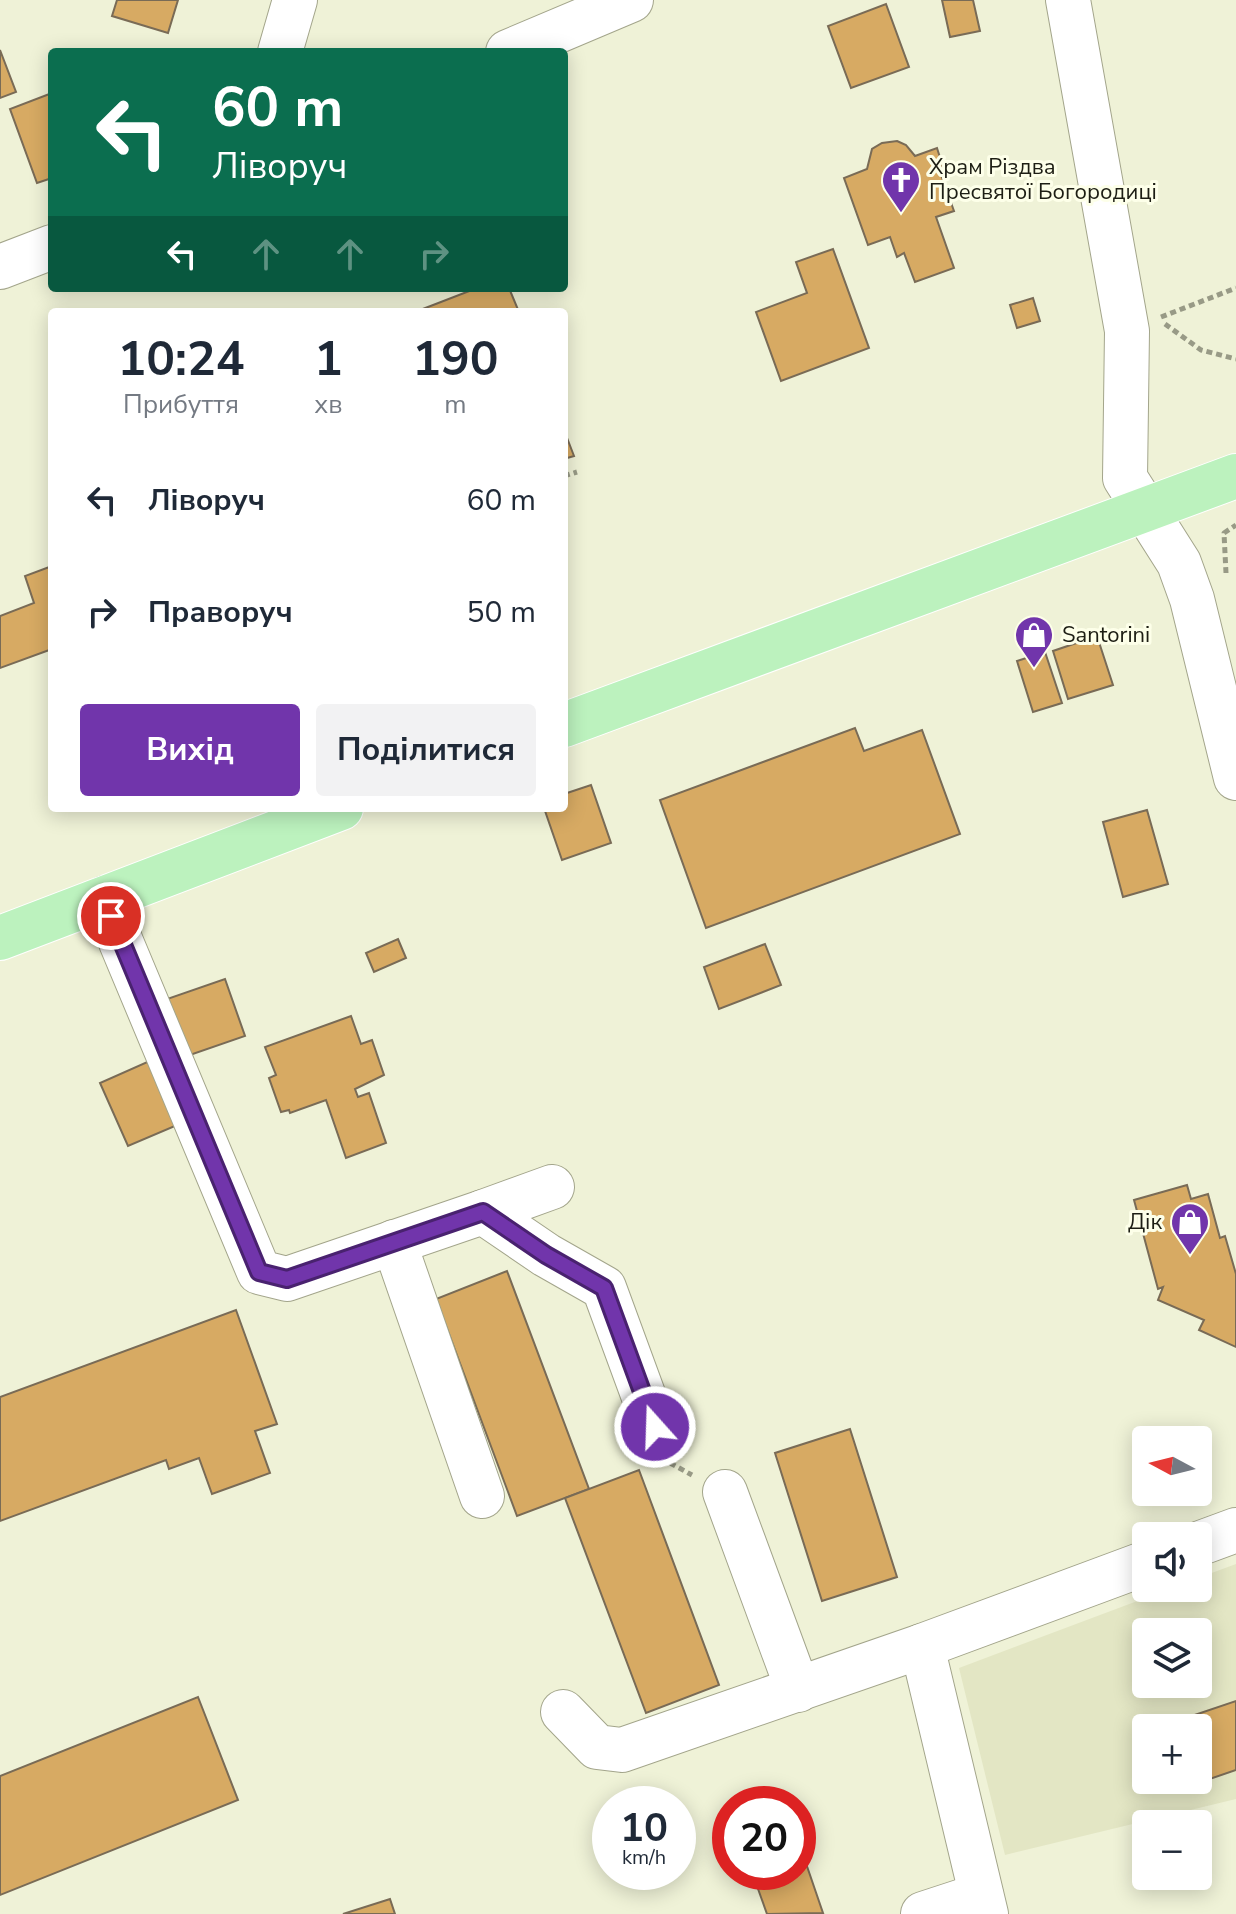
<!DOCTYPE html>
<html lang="uk">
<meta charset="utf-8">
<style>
body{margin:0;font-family:"Nunito Sans",sans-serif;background:#f2f2f3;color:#1f2937;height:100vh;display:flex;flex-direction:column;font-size:30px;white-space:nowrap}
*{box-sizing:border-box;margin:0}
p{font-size:26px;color:#747a83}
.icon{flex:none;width:44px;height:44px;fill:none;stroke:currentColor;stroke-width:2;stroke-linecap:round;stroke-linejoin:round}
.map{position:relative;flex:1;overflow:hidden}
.details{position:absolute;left:48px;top:308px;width:520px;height:504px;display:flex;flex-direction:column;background:#fff;border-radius:8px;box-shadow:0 4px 20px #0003}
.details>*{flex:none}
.hud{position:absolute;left:48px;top:48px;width:520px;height:244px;border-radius:8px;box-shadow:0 4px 20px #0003;background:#0b6e4f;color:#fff;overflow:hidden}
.needle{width:52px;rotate:277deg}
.tools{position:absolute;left:1132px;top:1426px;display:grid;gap:16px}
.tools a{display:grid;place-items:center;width:80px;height:80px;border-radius:8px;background:#fff;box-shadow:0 4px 20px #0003;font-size:40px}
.speed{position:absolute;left:592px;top:1786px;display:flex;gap:16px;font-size:40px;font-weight:700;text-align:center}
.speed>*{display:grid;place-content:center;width:104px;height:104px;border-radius:50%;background:#fff;box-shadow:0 4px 20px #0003;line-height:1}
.speed small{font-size:20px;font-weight:400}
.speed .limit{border:12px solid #d22;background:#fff;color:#111}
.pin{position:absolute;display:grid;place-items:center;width:68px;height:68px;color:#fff;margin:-34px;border:4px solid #fff;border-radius:50%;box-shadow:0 2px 8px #0007}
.me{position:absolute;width:88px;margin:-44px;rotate:340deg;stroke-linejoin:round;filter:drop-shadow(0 0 6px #0008)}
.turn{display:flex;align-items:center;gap:28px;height:168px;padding:0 32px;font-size:36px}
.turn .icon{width:104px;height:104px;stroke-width:2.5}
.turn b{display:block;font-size:56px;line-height:68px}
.lanes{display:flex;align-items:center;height:76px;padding:0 32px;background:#0003;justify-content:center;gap:40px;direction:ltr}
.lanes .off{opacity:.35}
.eta{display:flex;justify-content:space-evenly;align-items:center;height:136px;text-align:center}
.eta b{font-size:48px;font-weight:700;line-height:56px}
.primary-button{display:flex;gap:16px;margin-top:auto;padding:16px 32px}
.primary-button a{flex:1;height:92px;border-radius:8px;background:#7135ab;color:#fff;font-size:32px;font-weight:700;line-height:92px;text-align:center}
.primary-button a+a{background:#f2f2f3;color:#1f2937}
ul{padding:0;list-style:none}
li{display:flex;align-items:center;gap:24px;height:112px;padding:0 32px}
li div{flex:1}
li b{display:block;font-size:30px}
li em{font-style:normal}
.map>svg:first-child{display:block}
</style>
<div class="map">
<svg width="1236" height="1914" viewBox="0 0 1236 1914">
<rect width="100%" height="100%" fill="#eff2d7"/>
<path fill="#e3e6c4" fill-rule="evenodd" d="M1236,1564V1799L1005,1855L959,1668L1172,1588H1198V1578ZM1146,1632H1198V1684H1146ZM1146,1728H1198V1780H1146Z"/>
<g fill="#d7aa63" stroke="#796b56" stroke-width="2">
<polygon points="117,0 178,0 168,33 112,16"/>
<polygon points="942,0 973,0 980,31 950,37"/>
<polygon points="886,4 909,67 851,88 828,26"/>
<polygon points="0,50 16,92 0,98"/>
<polygon points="52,93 52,178 37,183 10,109"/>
<polygon points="897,141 906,145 915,156 937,148 943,167 939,169 954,211 936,217 954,268 915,282 904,253 897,257 890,237 868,245 844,178 867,169 872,149 882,143"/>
<polygon points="833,249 869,348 781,381 756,312 807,293 796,262"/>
<polygon points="477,288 509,288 519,312 415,312"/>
<polygon points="1033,298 1040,321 1017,328 1010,305"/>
<polygon points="564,430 574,456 564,459"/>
<polygon points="52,566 52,649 0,668 0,616 34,603 25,576"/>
<polygon points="1097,636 1113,685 1068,699 1053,651"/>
<polygon points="1045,652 1062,703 1033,712 1017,661"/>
<polygon points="855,728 864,751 922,730 960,834 706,928 660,800"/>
<polygon points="591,785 611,843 562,860 544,808 564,808 564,794"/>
<polygon points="1147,810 1168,884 1123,897 1103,822"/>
<polygon points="398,939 406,958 374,972 366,953"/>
<polygon points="765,944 781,985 719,1009 704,967"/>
<polygon points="225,979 245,1036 187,1056 167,999"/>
<polygon points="351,1016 361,1044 372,1040 384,1075 355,1089 358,1097 369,1093 386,1143 346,1158 326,1100 290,1113 289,1110 281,1112 269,1078 276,1075 265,1047"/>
<polygon points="154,1059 182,1123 128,1146 100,1083"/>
<polygon points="1187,1185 1191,1199 1208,1194 1220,1238 1225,1236 1236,1274 1236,1347 1199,1330 1204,1320 1158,1300 1163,1287 1158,1289 1134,1200"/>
<polygon points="507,1271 589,1489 517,1516 436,1299"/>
<polygon points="236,1310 277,1424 255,1431 270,1473 212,1494 199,1458 169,1469 166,1460 0,1521 0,1397"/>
<polygon points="850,1429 897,1577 822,1601 775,1453"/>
<polygon points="639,1470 719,1685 646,1713 565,1498"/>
<polygon points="198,1697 238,1800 0,1895 0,1776"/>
<polygon points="1236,1701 1236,1770 1195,1784 1194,1780 1198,1780 1198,1728 1176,1728 1174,1722"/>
<polygon points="798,1840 823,1913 767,1914 752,1872 798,1872"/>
<polygon points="390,1899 395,1914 343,1914"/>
</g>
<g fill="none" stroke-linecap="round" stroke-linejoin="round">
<g stroke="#a3a58b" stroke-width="46">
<g id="minor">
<polyline points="1068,0 1127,331 1125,478 1179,563 1192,599 1236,778"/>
<polyline points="280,52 295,0"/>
<polyline points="508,52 631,0"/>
<polyline points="0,267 52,247"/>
<polyline points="105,898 121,942 259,1272 287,1279 483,1212 546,1255 604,1288 655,1427"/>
<polyline points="483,1212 552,1187"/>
<polyline points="394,1242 482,1496"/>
<polyline points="725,1492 798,1690"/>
<polyline points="1198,1544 1236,1530"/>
<polyline points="563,1712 597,1747 622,1750 922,1646"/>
<polyline points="923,1914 981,1895"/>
<polyline points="986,1914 922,1646 1146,1563"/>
</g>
</g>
<g stroke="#fff" stroke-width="46">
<g id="major">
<polyline points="564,725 1236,476"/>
<polyline points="0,938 341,808"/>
</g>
</g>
<g stroke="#989a86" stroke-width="5" stroke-dasharray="6 4" stroke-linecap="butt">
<polyline points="1161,317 1236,288"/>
<polyline points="1165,324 1201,350 1236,359"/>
<polyline points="564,476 577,472"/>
<polyline points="1226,573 1224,533 1236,525"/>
<polyline points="670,1463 692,1475"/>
</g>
<use href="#minor" stroke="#fff" stroke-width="44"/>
<use href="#major" stroke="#bcf2be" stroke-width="44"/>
</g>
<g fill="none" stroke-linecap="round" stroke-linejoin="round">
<g stroke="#49226f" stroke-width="20">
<polyline id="route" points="111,916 259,1272 287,1279 483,1212 546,1255 604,1288 655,1427"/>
</g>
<use href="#route" stroke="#7135ab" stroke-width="14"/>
</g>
<defs>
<g id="church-pin" transform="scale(2)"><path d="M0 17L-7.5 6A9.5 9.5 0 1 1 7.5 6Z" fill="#7135ab" stroke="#fdffe9"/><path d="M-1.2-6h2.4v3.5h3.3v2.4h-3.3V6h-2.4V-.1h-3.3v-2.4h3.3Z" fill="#fff"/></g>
<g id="shop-pin" transform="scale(2)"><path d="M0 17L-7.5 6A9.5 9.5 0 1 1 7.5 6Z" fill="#7135ab" stroke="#fdffe9"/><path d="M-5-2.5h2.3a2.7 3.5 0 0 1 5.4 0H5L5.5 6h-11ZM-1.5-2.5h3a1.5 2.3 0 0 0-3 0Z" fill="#fff"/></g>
</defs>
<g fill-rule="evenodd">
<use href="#church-pin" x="901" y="180"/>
<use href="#shop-pin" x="1034" y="635"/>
<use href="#shop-pin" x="1190" y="1222"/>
</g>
<g text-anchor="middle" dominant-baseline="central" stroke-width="6" stroke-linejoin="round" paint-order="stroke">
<g font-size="22" fill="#1d1e14" stroke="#fdffe9" text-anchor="start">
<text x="929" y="167">Храм Різдва<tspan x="929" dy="25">Пресвятої Богородиці</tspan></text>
<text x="1062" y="635">Santorini</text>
<text x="1162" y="1222" text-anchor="end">Дік</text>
</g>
</g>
</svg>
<div class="tools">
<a><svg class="needle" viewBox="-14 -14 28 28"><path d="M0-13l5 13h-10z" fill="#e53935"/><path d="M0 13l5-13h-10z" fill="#747a83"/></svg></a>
<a><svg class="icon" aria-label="sound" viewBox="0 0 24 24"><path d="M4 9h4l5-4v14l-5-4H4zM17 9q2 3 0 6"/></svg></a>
<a><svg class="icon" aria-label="layers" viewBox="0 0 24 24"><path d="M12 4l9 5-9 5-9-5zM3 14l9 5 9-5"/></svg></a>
<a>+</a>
<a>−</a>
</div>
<div class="speed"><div>10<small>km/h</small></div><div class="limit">20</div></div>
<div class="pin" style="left:111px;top:916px;background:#d93025"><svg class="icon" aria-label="arrive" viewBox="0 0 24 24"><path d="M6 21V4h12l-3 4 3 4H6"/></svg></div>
<svg class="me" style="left:655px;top:1427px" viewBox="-20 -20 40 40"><circle r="17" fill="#7135ab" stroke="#fff" stroke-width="3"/><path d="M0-11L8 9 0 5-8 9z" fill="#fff"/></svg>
<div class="hud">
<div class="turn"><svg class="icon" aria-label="left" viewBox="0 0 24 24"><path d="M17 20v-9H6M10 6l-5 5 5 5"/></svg><div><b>60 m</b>Ліворуч</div></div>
<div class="lanes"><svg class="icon" aria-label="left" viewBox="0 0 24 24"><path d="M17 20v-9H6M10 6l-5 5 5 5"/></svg><svg class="icon off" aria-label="ahead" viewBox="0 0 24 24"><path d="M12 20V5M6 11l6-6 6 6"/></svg><svg class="icon off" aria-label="ahead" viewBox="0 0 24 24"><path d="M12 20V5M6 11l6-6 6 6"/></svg><svg class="icon off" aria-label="right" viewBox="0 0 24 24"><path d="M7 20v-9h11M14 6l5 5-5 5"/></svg></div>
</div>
<section class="details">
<div class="eta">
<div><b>10:24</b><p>Прибуття</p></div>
<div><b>1</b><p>хв</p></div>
<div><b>190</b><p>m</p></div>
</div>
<ul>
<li><svg class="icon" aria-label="left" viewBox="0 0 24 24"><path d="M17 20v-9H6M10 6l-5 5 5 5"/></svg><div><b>Ліворуч</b></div><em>60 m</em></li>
<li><svg class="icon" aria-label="right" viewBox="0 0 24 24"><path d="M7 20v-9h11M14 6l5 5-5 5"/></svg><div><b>Праворуч</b></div><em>50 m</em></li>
</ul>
<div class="primary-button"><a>Вихід</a><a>Поділитися</a></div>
</section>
</div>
